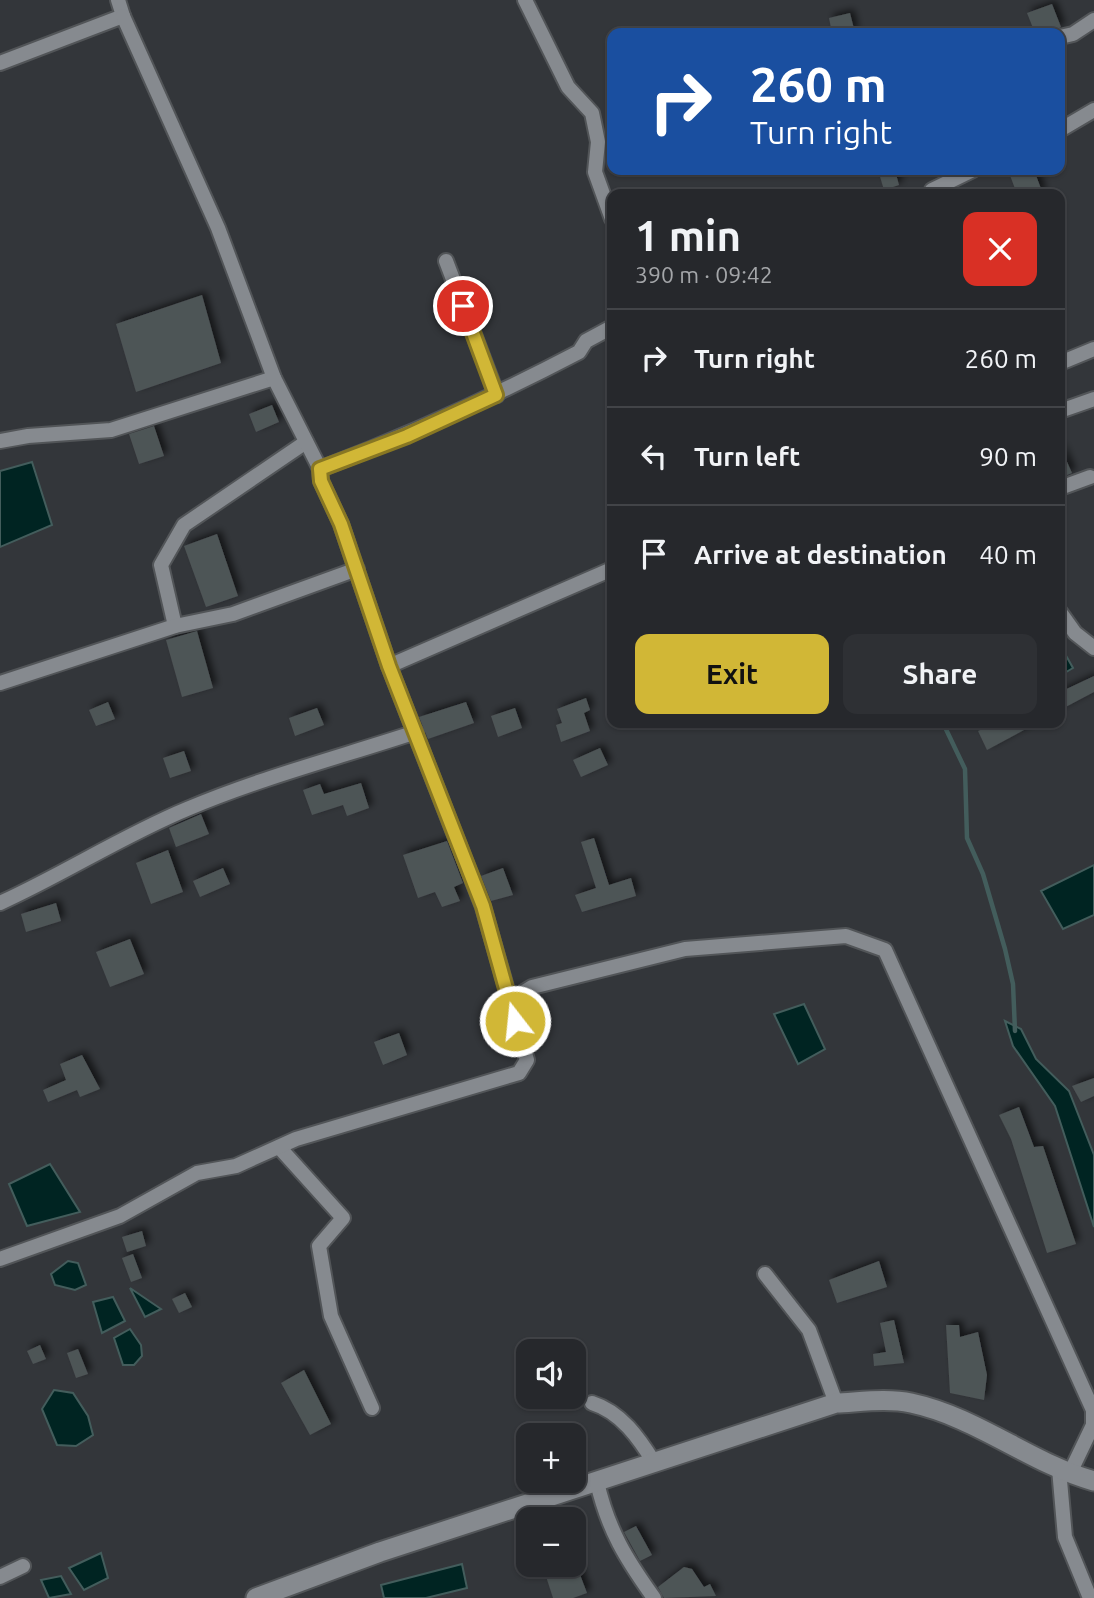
<!DOCTYPE html>
<meta charset="utf-8">
<style>
body{margin:0;font-family:Ubuntu,sans-serif;background:#2e3034;color:#f1f3f6;height:100vh;display:flex;flex-direction:column;font-size:26px;white-space:nowrap}
*{box-sizing:border-box;margin:0}
p{font-size:23px;color:#a4a6a9}
.icon{flex:none;width:38px;height:38px;fill:none;stroke:currentColor;stroke-width:2;stroke-linecap:round;stroke-linejoin:round}
.map{position:relative;flex:1;overflow:hidden}
.side{position:absolute;left:607px;top:189px;width:458px;height:539px;display:flex;flex-direction:column;background:#26282c;border-radius:14px;box-shadow:0 2px 5px #0004,0 0 0 2px #424448}
.side>*{flex:none}
.top-card{position:absolute;left:607px;top:28px;width:458px;height:147px;border-radius:14px;box-shadow:0 2px 5px #0004,0 0 0 2px #424448;background:#1a4fa0;color:#fff;overflow:hidden}
.buttons{position:absolute;left:516px;top:1339px;display:grid;gap:14px}
.buttons a{display:grid;place-items:center;width:70px;height:70px;border-radius:14px;background:#26282c;box-shadow:0 2px 5px #0004,0 0 0 2px #424448;font-size:35px}
.pin{position:absolute;display:grid;place-items:center;width:60px;height:60px;color:#fff;margin:-30px;border:4px solid #fff;border-radius:50%;box-shadow:0 2px 7px #0007}
.me{position:absolute;width:77px;margin:-38px;rotate:344deg;stroke-linejoin:round;filter:drop-shadow(0 0 5px #0008)}
.turn{display:flex;align-items:center;gap:24px;height:147px;padding:0 28px;font-size:32px}
.turn .icon{width:91px;height:91px;stroke-width:2.5}
.turn b{display:block;font-size:49px;line-height:60px}
.round{display:grid;place-items:center;flex:none;width:74px;height:74px;border-radius:14px;background:#2e3034}
.head{display:flex;align-items:center;justify-content:space-between;height:119px;padding:0 28px}
h1{font-size:42px;font-weight:600;line-height:52px}
.button{display:flex;gap:14px;margin-top:auto;padding:14px 28px}
.button a{flex:1;height:80px;border-radius:14px;background:#d1b736;color:#111;font-size:28px;font-weight:600;line-height:80px;text-align:center}
.button a+a{background:#2e3034;color:#f1f3f6}
ul{padding:0;list-style:none}
li{display:flex;align-items:center;gap:21px;height:98px;padding:0 28px;border-top:2px solid #424448}
li div{flex:1}
li b{display:block;font-size:26px}
li em{font-style:normal}
.map>svg:first-child{display:block}
</style>
<div class="map">
<svg width="1094" height="1598" viewBox="0 0 1094 1598">
<defs>
<filter id="shadow"><feDropShadow dx="4" dy="-4" stdDeviation="3.5" flood-color="#0009"/></filter>
</defs>
<rect width="100%" height="100%" fill="#33363a"/>
<g fill="#002422" stroke="#435d5c" stroke-width="2">
<polygon points="32,462 52,525 0,547 0,471"/>
<polygon points="1060,645 1073,668 1061,675 1060,675"/>
<polygon points="1094,865 1094,915 1063,929 1041,891"/>
<polygon points="804,1004 825,1049 798,1064 774,1014"/>
<polygon points="1005,1021 1021,1029 1036,1059 1069,1091 1094,1155 1094,1227 1055,1106 1013,1046"/>
<polygon points="50,1164 80,1212 27,1226 9,1184"/>
<polygon points="68,1261 78,1263 86,1285 75,1290 55,1285 51,1274"/>
<polygon points="130,1288 161,1309 145,1317"/>
<polygon points="113,1297 125,1321 102,1333 93,1302"/>
<polygon points="130,1329 141,1345 142,1356 134,1365 123,1365 114,1338"/>
<polygon points="54,1390 73,1393 88,1416 93,1435 76,1446 57,1445 42,1409"/>
<polygon points="101,1553 108,1578 84,1590 69,1568"/>
<polygon points="462,1564 467,1588 426,1598 384,1598 381,1585"/>
<polygon points="61,1576 71,1594 49,1598 41,1580"/>
</g>
<g fill="none" stroke-linecap="round" stroke-linejoin="round">
<polyline stroke="#435d5c" stroke-width="4.5" points="943,723 965,769 967,838 983,874 1005,949 1013,984 1015,1031"/>
</g>
<g fill="#4e5456" filter="url(#shadow)">
<polygon points="1052,4 1061,27 1051,33 1035,33 1027,13"/>
<polygon points="850,13 855,33 832,33 829,18"/>
<polygon points="878,170 895,170 899,185 884,190"/>
<polygon points="1008,170 1034,170 1043,194 1017,194"/>
<polygon points="202,295 221,363 136,392 116,324"/>
<polygon points="272,405 279,422 256,432 249,414"/>
<polygon points="154,426 164,456 139,464 129,434"/>
<polygon points="1060,446 1072,473 1060,478"/>
<polygon points="217,534 238,596 206,607 184,546"/>
<polygon points="197,631 213,688 182,697 166,640"/>
<polygon points="1094,676 1094,692 1060,710 1060,692"/>
<polygon points="586,698 590,710 584,713 590,731 561,742 556,725 562,723 557,709"/>
<polygon points="108,702 115,719 96,726 89,710"/>
<polygon points="466,702 474,723 428,739 419,717"/>
<polygon points="317,708 324,725 295,736 289,718"/>
<polygon points="515,708 522,728 498,737 491,716"/>
<polygon points="996,723 1037,723 987,750 978,731"/>
<polygon points="600,748 608,765 581,777 573,760"/>
<polygon points="184,751 191,771 170,778 163,758"/>
<polygon points="361,783 369,808 347,816 343,805 312,815 303,790 320,784 324,794"/>
<polygon points="201,814 209,834 176,847 169,828"/>
<polygon points="594,838 609,885 631,878 636,896 582,912 575,895 596,888 581,842"/>
<polygon points="447,841 463,883 454,887 460,901 442,907 435,892 418,898 403,855"/>
<polygon points="168,850 183,892 151,904 136,863"/>
<polygon points="223,868 230,884 200,897 193,881"/>
<polygon points="503,868 513,895 491,901 481,876"/>
<polygon points="56,903 61,921 26,932 21,914"/>
<polygon points="130,939 144,974 110,987 96,952"/>
<polygon points="399,1033 407,1055 383,1065 374,1042"/>
<polygon points="82,1055 100,1089 80,1097 77,1090 48,1102 43,1090 66,1080 60,1064"/>
<polygon points="1094,1078 1094,1096 1081,1102 1072,1086"/>
<polygon points="1019,1107 1034,1147 1043,1146 1076,1244 1047,1253 1011,1139 999,1115"/>
<polygon points="142,1231 146,1246 127,1252 122,1237"/>
<polygon points="133,1254 142,1278 131,1282 122,1258"/>
<polygon points="879,1261 887,1287 837,1303 829,1280"/>
<polygon points="185,1293 192,1307 179,1313 172,1299"/>
<polygon points="894,1320 904,1363 874,1366 873,1354 886,1352 880,1323"/>
<polygon points="946,1325 959,1325 960,1337 978,1332 987,1375 984,1400 950,1393"/>
<polygon points="40,1345 46,1359 33,1364 27,1351"/>
<polygon points="78,1349 88,1374 76,1378 67,1353"/>
<polygon points="304,1370 331,1424 310,1435 281,1383"/>
<polygon points="636,1526 652,1555 640,1561 624,1532"/>
<polygon points="551,1564 576,1564 587,1593 573,1598 553,1598 543,1567"/>
<polygon points="684,1567 692,1569 704,1587 710,1584 716,1596 664,1598 658,1587"/>
</g>
<g fill="none" stroke-linecap="round" stroke-linejoin="round">
<g stroke="#525558" stroke-width="18">
<g id="street">
<polyline points="525,0 568,87 592,113 598,142 595,172 612,219"/>
<polyline points="1060,37 1073,34 1094,20"/>
<polyline points="0,63 123,16 118,0"/>
<polyline points="1060,130 1094,110"/>
<polyline points="933,194 932,190 973,170"/>
<polyline points="446,261 497,395"/>
<polyline points="1060,363 1094,349"/>
<polyline points="1060,411 1094,399"/>
<polyline points="0,441 28,436 111,430 274,378"/>
<path d="M320,469C409,435 495,396 579,352L586,341L612,327"/>
<polyline points="1060,488 1090,477"/>
<polyline points="1060,612 1075,633 1094,648"/>
<polyline points="175,626 161,565 184,525 306,442"/>
<polyline points="389,666 612,569"/>
<polyline points="0,683 175,626 233,614 357,569"/>
<path d="M0,903C64,874 122,836 187,809C260,778 340,757 416,732"/>
<polyline points="509,1001 532,987 685,949 846,936 885,950 1093,1410 1093,1425 1070,1473"/>
<polyline points="279,1147 343,1218 319,1246 331,1316 372,1408"/>
<polyline points="0,1259 120,1216 197,1173 236,1166 296,1139 519,1073 527,1060 483,907 389,666 341,524 321,481 320,469 274,378 218,228 123,16"/>
<polyline points="765,1274 809,1330 836,1403"/>
<path d="M592,1403C621,1412 639,1438 655,1464"/>
<polyline points="1059,1469 1065,1537 1090,1598"/>
<path d="M597,1482C608,1530 626,1559 654,1598"/>
<polyline points="0,1577 23,1566"/>
</g>
</g>
<g stroke="#525558" stroke-width="23">
<path id="secondary" d="M256,1598L380,1552L836,1403C860,1402 888,1398 911,1403C977,1417 1030,1463 1094,1481"/>
</g>
<use href="#street" stroke="#868a8f" stroke-width="14"/>
<use href="#secondary" stroke="#868a8f" stroke-width="19"/>
</g>
<g fill="none" stroke-linecap="round" stroke-linejoin="round">
<g stroke="#887723" stroke-width="18">
<polyline id="route" points="463,306 496,395 407,436 320,469 321,481 341,524 389,666 483,906 515,1021"/>
</g>
<use href="#route" stroke="#d1b736" stroke-width="12"/>
</g>
</svg>
<div class="buttons">
<a><svg class="icon" aria-label="sound" viewBox="0 0 24 24"><path d="M4 9h4l5-4v14l-5-4H4zM17 9q2 3 0 6"/></svg></a>
<a>+</a>
<a>−</a>
</div>
<div class="pin" style="left:463px;top:306px;background:#d93025"><svg class="icon" aria-label="arrive" viewBox="0 0 24 24"><path d="M6 21V4h12l-3 4 3 4H6"/></svg></div>
<svg class="me" style="left:515px;top:1021px" viewBox="-20 -20 40 40"><circle r="17" fill="#d1b736" stroke="#fff" stroke-width="3"/><path d="M0-11L8 9 0 5-8 9z" fill="#fff"/></svg>
<div class="top-card">
<div class="turn"><svg class="icon" aria-label="right" viewBox="0 0 24 24"><path d="M7 20v-9h11M14 6l5 5-5 5"/></svg><div><b>260 m</b>Turn right</div></div>
</div>
<section class="side">
<div class="head"><div><h1>1 min</h1><p>390 m · 09:42</p></div><a class="round" style="background:#d93025;color:#fff"><svg class="icon" aria-label="close" viewBox="0 0 24 24"><path d="M6 6l12 12M18 6L6 18"/></svg></a></div>
<ul>
<li><svg class="icon" aria-label="right" viewBox="0 0 24 24"><path d="M7 20v-9h11M14 6l5 5-5 5"/></svg><div><b>Turn right</b></div><em>260 m</em></li>
<li><svg class="icon" aria-label="left" viewBox="0 0 24 24"><path d="M17 20v-9H6M10 6l-5 5 5 5"/></svg><div><b>Turn left</b></div><em>90 m</em></li>
<li><svg class="icon" aria-label="arrive" viewBox="0 0 24 24"><path d="M6 21V4h12l-3 4 3 4H6"/></svg><div><b>Arrive at destination</b></div><em>40 m</em></li>
</ul>
<div class="button"><a>Exit</a><a>Share</a></div>
</section>
</div>
